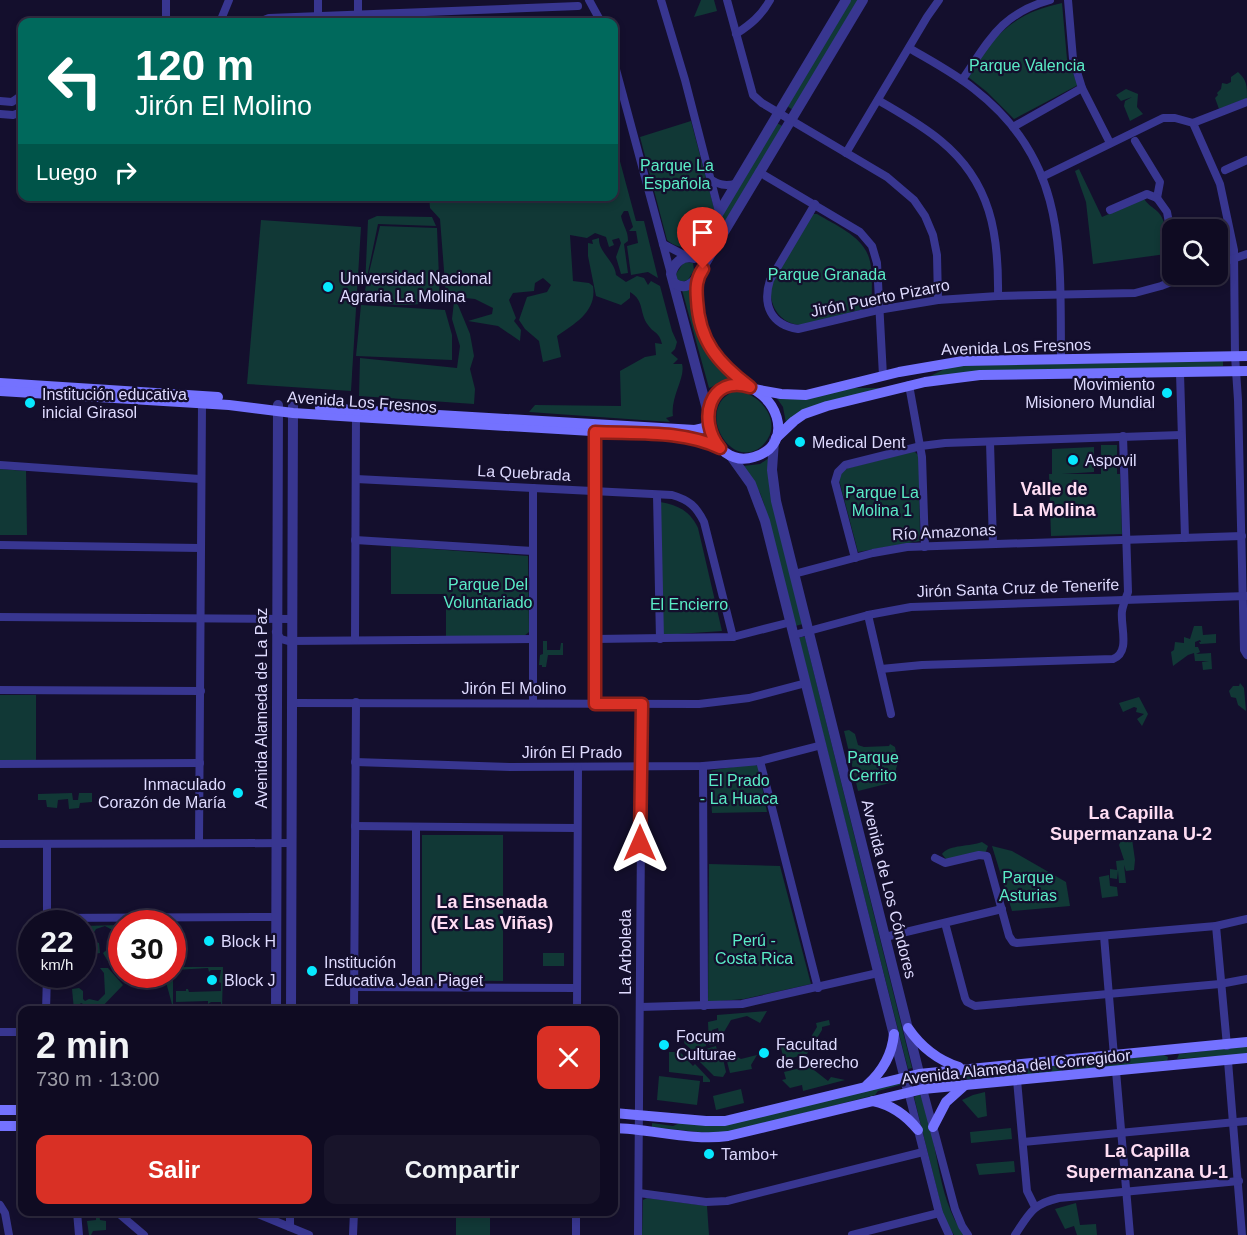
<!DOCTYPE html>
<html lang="es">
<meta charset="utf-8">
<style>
body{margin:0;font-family:Arial,sans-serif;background:#18142a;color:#f1f3f6;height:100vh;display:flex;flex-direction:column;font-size:22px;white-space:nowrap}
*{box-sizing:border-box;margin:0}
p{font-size:20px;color:#9b9ba5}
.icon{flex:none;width:33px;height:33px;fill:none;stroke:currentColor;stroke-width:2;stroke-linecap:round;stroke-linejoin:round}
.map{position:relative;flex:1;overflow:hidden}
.panel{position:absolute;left:18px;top:1006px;width:600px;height:210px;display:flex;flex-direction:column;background:#0f0b22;border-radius:12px;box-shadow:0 3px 9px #0003,0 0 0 2px #2f2b40}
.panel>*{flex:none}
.top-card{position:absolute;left:18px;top:18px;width:600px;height:183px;border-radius:12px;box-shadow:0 3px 9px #0003,0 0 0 2px #2f2b40;background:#00695c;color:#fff;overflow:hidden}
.fabs{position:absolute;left:1162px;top:219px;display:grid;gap:12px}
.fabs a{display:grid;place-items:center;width:66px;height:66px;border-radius:12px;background:#0f0b22;box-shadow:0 3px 9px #0003,0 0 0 2px #2f2b40;font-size:30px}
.speed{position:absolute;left:18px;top:910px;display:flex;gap:12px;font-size:30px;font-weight:700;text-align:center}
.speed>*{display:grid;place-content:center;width:78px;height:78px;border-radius:50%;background:#0f0b22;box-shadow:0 3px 9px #0003,0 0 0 2px #2f2b40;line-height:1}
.speed small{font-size:15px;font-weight:400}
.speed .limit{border:9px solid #d22;background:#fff;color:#111}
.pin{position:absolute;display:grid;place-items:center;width:51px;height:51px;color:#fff;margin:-62px -26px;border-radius:50% 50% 50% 0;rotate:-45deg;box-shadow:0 0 6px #0007}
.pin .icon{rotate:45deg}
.me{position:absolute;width:66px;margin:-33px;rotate:0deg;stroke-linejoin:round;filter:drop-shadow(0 0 4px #0008)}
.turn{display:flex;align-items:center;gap:21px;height:126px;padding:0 18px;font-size:27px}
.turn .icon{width:78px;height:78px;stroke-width:2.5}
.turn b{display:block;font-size:42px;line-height:51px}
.then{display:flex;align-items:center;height:57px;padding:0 18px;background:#0003;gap:12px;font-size:22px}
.round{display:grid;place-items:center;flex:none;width:63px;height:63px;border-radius:12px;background:#18142a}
.head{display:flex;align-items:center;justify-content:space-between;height:102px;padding:0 18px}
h1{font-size:36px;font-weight:800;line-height:45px}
.primary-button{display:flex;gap:12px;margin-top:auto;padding:12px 18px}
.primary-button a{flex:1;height:69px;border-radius:12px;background:#d93025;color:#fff;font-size:24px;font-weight:800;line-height:69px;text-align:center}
.primary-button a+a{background:#18142a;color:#f1f3f6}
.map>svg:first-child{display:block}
</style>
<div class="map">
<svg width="1247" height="1235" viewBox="0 0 1247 1235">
<rect width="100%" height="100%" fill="#140f2d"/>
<g fill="#113836">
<polygon points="701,0 714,0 717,11 694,17"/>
<polygon points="850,0 858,0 793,110 787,106"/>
<path d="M1062,3L1067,59L1078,85L1014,119L987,92L967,76C995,35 1011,14 1062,3Z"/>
<path d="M1238,72C1247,80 1247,86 1247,98L1219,109L1215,98L1218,95L1217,93L1221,89L1222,83L1227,84L1231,82V77Z"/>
<polygon points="1126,89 1138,94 1137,107 1143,114 1130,121 1124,106 1125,101 1132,97 1121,101 1116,95"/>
<path d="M691,121L715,212C703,230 691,260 667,240L640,137Z"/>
<polygon points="777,123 784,127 701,263 697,257"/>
<path d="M614,139L636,221H644L658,278L648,272L631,275L627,246L638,243L636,231H629L633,227L628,211H624L621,216C623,226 628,230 628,241L624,244L628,273L621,274L616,257L621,243L619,238L612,240L614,245L609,247L606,237L595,233L587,238L570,235L573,281L589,283L593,286C597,311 576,323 557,336L561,357L543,362L539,341L525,329L519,320L527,297L547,292L551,285L543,278L535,283L534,291L513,293L509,300L516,318L514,321L521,330L520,341L498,326L468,321L492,314L493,308L475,299L446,296L440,219L430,208L429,197L614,196Z"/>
<path d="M1079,169L1102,217L1144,199C1148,205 1153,207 1158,212C1167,221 1167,241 1166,254L1093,264L1086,202L1075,171Z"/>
<path d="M813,214H817C835,225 860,235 868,255C874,270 871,291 872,307L801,325C779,324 768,304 771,284Z"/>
<polygon points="377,216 432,217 436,226 378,224 365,287 368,220"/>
<polygon points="261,220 361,227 351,391 247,384"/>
<path d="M380,226L437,228L440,302C420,303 374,313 365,290Z"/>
<path d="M599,238C598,252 615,261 616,275L626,282L637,276L644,278L648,285L651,281L660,286L672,331L677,342L675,349L671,353L678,359L673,364H682C686,377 670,397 673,416L666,418L670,422L529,412L535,405L621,406L620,371L645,357L656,355L655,343L662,344C659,331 654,334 648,325C639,313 645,301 630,292V298L621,305L596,296L588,256V243L593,244L592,240Z"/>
<polygon points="684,262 693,263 694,270 688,280 678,283 676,274"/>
<path d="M693,285C690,330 698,347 730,379L709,388L682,290Z"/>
<polygon points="454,302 458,305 470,334 474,356 470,369 475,389 474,404 359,396 360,358 457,368 460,346 452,319"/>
<polygon points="361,305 445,310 452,335 452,360 356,356"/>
<polygon points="1223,361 1223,366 926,378 951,366"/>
<polygon points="851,388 881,388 786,423 783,407 776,397"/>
<path d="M735,391C754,391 775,411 771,431C769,439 764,445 758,449C727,468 695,406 735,391Z"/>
<polygon points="1101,445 1117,445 1117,474 1120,474 1122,534 1051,536 1049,474 1052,474 1052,449 1094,447 1094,472 1062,474 1101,474"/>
<polygon points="911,452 915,452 919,456 920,541 858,552 839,480 841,473 848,468"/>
<polygon points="769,458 768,471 770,491 803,624 795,626 764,504 760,493 743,466 760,464"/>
<polygon points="0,469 26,471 27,535 0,535"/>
<path d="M660,502C678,505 690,511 698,528L722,631L663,635Z"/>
<polygon points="391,546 528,556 529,632 524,636 446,636 446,594 391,594"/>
<polygon points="1194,626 1202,626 1203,635 1216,634 1216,643 1200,644 1199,642 1201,642 1200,640 1195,642 1195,647 1198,647 1200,652 1196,654 1211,653 1212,669 1203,670 1202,662 1209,661 1195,661 1194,653 1188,655 1173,666 1171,652 1174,650 1175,642 1184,643 1184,637 1190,639"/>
<polygon points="801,637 805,637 912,1068 908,1069 799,639"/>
<polygon points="543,641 547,641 547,650 560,650 561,643 563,643 563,655 548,655 546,667 542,667 542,665 539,665 540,655 543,654"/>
<polygon points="1240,683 1244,688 1246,711 1238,705 1236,698 1231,697 1229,691 1233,686 1239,686"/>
<rect x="0" y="695" width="36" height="65"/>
<polygon points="1139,697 1148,714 1142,726 1137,719 1144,714 1136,712 1137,708 1134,707 1123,712 1119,703"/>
<polygon points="849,730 855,734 858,745 864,747 889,746 890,744 895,747 898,762 896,769 898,781 858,791 844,731"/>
<polygon points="753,764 758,766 767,812 712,813 709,772 713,770"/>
<polygon points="72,793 73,800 78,800 79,793 92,793 92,802 80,803 79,808 69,809 68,799 58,800 57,808 47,807 46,800 38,800 38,794"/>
<polygon points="422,835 503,835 503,981 422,980"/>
<polygon points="1123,836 1132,839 1135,860 1134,870 1126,871 1124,865 1126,883 1119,883 1118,871 1117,879 1110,878 1110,869 1117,870 1116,861 1124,860 1119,845"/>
<path d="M982,842L988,846L985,854L946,859L942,854C950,844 970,847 982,842Z"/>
<polygon points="992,846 1012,851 1066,882 1070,906 1012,911"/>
<polygon points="709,864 780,866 811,984 744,999 708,1002"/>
<polygon points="1109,875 1110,886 1117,887 1118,896 1102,898 1099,877"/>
<polygon points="121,925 121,938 116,935 116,932 105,926 96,929 93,934 95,935 96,942 99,943 100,953 94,954 87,943 83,943 83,926"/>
<polygon points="173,936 173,1008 166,982 135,975 172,975"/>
<polygon points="121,946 122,975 130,975 125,983 113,970 103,953 109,948 117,951"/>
<rect x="543" y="953" width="21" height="13"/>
<polygon points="176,967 223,967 222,1011 219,1011 221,1010 221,1002 211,1002 208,1004 208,1001 176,1002 176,991 186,991 186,989 188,989 189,992 221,991 221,983 219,982 221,970 211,970 209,972 208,968 176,970"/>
<polygon points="100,968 108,968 123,985 98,1011 78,1011 83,1004 81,1003 74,1010 72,989 79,988 83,991 83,999 85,1001 89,999 98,1001 105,994 104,973"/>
<polygon points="767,1011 760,1023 747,1016 731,1020 724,1032 719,1033 718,1028 712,1030 715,1044 709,1045 708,1022 717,1020 717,1015"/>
<polygon points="829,1020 830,1025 822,1027 822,1030 807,1054 784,1060 780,1044 785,1042 792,1046 808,1042 817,1027 816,1023"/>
<polygon points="686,1035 705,1035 706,1046 698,1048 694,1052 684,1043"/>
<polygon points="716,1046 718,1055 722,1054 726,1072 723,1077 714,1076 699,1061 700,1059 696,1054 699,1051"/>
<polygon points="1247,1046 1247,1054 1177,1059 1179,1054"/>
<polygon points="678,1050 693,1066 695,1064 710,1080 710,1082 703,1082 703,1076 669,1072 669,1052 675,1052"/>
<polygon points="729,1052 741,1059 757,1055 751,1065 752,1069 730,1073 725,1054"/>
<polygon points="1164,1055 1168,1057 1167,1062 1073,1070 1072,1068 1074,1063"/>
<polygon points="812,1065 814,1070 828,1081 831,1077 845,1080 803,1091 802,1085 790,1088 782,1080 786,1079 784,1072"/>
<polygon points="1061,1065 1062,1072 956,1080 956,1075"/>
<polygon points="659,1076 700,1081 697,1105 657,1100"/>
<polygon points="899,1081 902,1084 900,1085 878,1091 875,1095 725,1133 717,1134 652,1127 652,1123 673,1126 680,1123 718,1126"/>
<polygon points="741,1089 744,1103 716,1110 713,1096"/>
<polygon points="985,1092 987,1116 978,1118 962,1100 973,1095"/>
<path d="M920,1094C939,1139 935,1195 964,1235H954L944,1218L914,1097Z"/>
<polygon points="1011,1128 1012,1139 971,1143 970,1132"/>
<polygon points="1014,1161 1015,1172 979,1175 976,1164"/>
<polygon points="647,1198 707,1206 709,1235 642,1235 643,1200"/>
<polygon points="1076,1203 1080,1225 1096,1224 1097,1235 1077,1235 1074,1226 1065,1229 1055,1209"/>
<polygon points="96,1212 99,1212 100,1220 106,1221 106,1230 93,1231 91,1235 89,1235 87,1221 96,1220"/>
<rect x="456" y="1212" width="34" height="23"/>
</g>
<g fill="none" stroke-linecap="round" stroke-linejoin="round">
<g stroke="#383690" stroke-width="8">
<polyline points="318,0 318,16"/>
<polyline points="358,0 358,14"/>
<polyline points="589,0 601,22"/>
<polyline points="661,0 685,80 719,212"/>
<polyline points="727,0 753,95 762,103 887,177 914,200 925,216 933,235 937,255 938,300"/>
<polyline points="1068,0 1073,59 1082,88 1110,143"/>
<polyline points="166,22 166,0"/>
<polyline points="220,22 229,0"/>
<polyline points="259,22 269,18 578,6"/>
<path d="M736,34C751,24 761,16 770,0"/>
<path d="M909,48C931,61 954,73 974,89C1068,162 1060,252 1061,359"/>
<polyline points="614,62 671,274"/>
<path d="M962,80C989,41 1000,14 1050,0"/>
<path d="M878,100C900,113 922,125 941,141C991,182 999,234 998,296"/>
<polyline points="0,101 12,102 22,95"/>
<polyline points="0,114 13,115 22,112"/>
<polyline points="1193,123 1220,184 1234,250 1235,356 1238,400 1244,650 1247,655"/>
<polyline points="1013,127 1082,88"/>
<polyline points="1135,141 1160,182 1157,198"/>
<polyline points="846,153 927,17 939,0"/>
<polyline points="1225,170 1247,160"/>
<polyline points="759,172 860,232 872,246 877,263 883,376"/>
<polyline points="1042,177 1163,118 1175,118 1193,123 1247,102"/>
<path d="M710,179C719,185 725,186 735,184"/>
<polyline points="1157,198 1167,212 1173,244"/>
<path d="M815,204L770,280C762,305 771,325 798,329L878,310L938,300L998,296L1135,293L1161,286L1192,274"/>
<polyline points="1110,210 1147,194 1157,198"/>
<polyline points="663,244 688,257"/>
<polyline points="1218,264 1247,254"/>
<polyline points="1180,373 1185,538"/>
<polyline points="909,385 922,457 925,547"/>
<polyline points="990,442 993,544"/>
<polyline points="0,465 200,479"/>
<path d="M356,479L672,495C689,500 696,506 704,522L733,637"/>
<polyline points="657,495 660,639"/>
<polyline points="355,540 533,551"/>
<polyline points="0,545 200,548"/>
<polyline points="855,558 835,482 838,472 845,465 921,446 945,443 1181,435"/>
<polyline points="794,574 873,553 907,547 1242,536"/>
<polyline points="868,615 891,714"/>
<polyline points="0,617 292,619"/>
<polyline points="276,632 281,639 288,641 533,639"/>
<polyline points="794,635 868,615 911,607 1247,596"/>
<polyline points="595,639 733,637 791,622"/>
<polyline points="355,640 356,413"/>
<path d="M881,669L922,665L1113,659C1131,652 1120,626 1122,611C1123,605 1126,598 1128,592L1123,436"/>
<polyline points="0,690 201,691"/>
<polyline points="292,703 699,704 749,698 806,683"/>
<polyline points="533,703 533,488"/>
<polyline points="595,704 595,425"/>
<polyline points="760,761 818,988"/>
<polyline points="355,762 510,767 703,766 760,761 822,745"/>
<polyline points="0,764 200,763"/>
<polyline points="703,766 704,1006"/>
<polyline points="355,826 577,828"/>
<polyline points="199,843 202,404"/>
<polyline points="0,844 291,843"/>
<polyline points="47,844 47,924"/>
<polyline points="935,858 945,863 979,855 987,856 1009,936 1013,942 1017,943 1216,926 1247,919"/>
<polyline points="47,918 276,917"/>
<polyline points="945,923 965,998 967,1002 975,1006 1220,984 1247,979"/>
<polyline points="1216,926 1227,1046"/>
<polyline points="1104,936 1114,1056"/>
<polyline points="885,937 1002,909"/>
<polyline points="354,987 577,988"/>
<polyline points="416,987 416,828"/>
<polyline points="640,1007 742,1004 878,973"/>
<polyline points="46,1011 47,975"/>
<polyline points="354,1011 356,702"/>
<polyline points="577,1011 578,767"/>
<polyline points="0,1032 22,1032"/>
<polyline points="1228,1061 1242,1235"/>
<polyline points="1116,1071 1130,1235"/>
<polyline points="1017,1080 1027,1191 1035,1207"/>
<polyline points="923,1089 955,1209 962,1226 968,1235"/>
<polyline points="908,1091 939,1213 949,1235"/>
<polyline points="1023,1142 1247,1121"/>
<polyline points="639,1193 706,1202 727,1201 923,1152"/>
<polyline points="0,1205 5,1213 9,1235"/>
<polyline points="77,1212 79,1235"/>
<polyline points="117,1212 144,1235"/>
<polyline points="253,1212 309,1235"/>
<polyline points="290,1227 290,1212"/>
<polyline points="353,1235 354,1212"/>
<polyline points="576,1235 576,1212"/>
<polyline points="638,1235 642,704"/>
<polyline points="852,1235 939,1213"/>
<path d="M1015,1235C1029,1214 1032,1204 1059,1198L1239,1181"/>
</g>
<g stroke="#383690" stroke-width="10">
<polyline points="689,257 705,236 846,0"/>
<path d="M694,258C682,255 674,263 671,274L708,413"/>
<path d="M674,283C684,290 693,285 698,275"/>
<path d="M750,387C713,360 690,325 697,277L863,0"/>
<polyline points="774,441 772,470 776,501 923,1089"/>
<polyline points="731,456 751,484 765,521 908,1091"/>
<polyline points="276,1011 278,405"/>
<polyline points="291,1011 293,406"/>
</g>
<g stroke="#7472ff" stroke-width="10">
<polyline points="0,383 218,397"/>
<path d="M737,384C776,388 798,444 754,457C710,471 685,392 737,384Z"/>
<polyline points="754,389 781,394 806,395 899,372 963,361 1247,356"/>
<polyline points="0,391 229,405 293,413 356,417 675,436 703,441 720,448"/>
<polyline points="320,408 695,430 704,428 708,422"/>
<polyline points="776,438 794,421 804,414 827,406 925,382 980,375 1247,371"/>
<path d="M908,1028C921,1047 937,1060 959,1067"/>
<path d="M867,1085C883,1071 892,1055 894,1034"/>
<path d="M873,1101C892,1105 906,1115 918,1130"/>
<polyline points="0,1110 22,1110"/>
<polyline points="614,1113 706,1121 725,1121 919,1074 1247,1042"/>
<polyline points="0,1126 22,1126"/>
<polyline points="933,1127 946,1102 965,1085"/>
<path d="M614,1128C652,1129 691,1141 728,1136L923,1089L1247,1058"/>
</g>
</g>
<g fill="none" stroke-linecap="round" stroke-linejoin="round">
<g stroke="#8d1f18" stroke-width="15">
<path id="route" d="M640,843L642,704H595V432C636,434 683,430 720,448C697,421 709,374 750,387C718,363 699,341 697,300C696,288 696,279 703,269"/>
</g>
<use href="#route" stroke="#d93025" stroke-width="10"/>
</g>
<g fill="#07e8ff" stroke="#140f2d" stroke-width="2">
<circle cx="328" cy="287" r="6"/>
<circle cx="1167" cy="393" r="6"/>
<circle cx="30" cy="403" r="6"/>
<circle cx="800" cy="442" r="6"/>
<circle cx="1073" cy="460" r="6"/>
<circle cx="238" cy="793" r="6"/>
<circle cx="209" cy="941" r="6"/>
<circle cx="312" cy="971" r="6"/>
<circle cx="212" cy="980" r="6"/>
<circle cx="664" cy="1045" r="6"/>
<circle cx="764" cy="1053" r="6"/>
<circle cx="709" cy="1154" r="6"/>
</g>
<g text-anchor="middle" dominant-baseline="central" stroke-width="4.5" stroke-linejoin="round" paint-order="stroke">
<g font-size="16" fill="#5aecc6" stroke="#140f2d">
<text x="1027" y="65">Parque Valencia</text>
<text x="677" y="165">Parque La<tspan x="677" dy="18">Española</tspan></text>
<text x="827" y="274">Parque Granada</text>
<text x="882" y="492">Parque La<tspan x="882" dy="18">Molina 1</tspan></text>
<text x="488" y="584">Parque Del<tspan x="488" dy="18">Voluntariado</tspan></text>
<text x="689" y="604">El Encierro</text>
<text x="873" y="757">Parque<tspan x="873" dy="18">Cerrito</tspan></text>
<text x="739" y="780">El Prado<tspan x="739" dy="18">- La Huaca</tspan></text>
<text x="1028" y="877">Parque<tspan x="1028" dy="18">Asturias</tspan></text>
<text x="754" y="940">Perú -<tspan x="754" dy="18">Costa Rica</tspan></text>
</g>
<g font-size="16" fill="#dfdbff" stroke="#140f2d" text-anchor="start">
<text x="340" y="278">Universidad Nacional<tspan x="340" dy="18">Agraria La Molina</tspan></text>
<text x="1155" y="384" text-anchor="end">Movimiento<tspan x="1155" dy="18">Misionero Mundial</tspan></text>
<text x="42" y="394">Institución educativa<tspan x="42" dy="18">inicial Girasol</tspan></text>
<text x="812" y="442">Medical Dent</text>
<text x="1085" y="460">Aspovil</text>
<text x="226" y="784" text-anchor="end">Inmaculado<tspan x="226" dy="18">Corazón de María</tspan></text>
<text x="221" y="941">Block H</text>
<text x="324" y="962">Institución<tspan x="324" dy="18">Educativa Jean Piaget</tspan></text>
<text x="224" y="980">Block J</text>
<text x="676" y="1036">Focum<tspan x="676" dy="18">Culturae</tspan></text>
<text x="776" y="1044">Facultad<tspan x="776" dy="18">de Derecho</tspan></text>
<text x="721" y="1154">Tambo+</text>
</g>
<g font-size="16" fill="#dfdbff" stroke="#140f2d">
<text transform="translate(880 298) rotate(-11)">Jirón Puerto Pizarro</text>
<text transform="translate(1016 347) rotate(-2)">Avenida Los Fresnos</text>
<text transform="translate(362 402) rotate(4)">Avenida Los Fresnos</text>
<text transform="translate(524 473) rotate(3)">La Quebrada</text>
<text transform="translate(944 532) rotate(-3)">Río Amazonas</text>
<text transform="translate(1018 588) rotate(-2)">Jirón Santa Cruz de Tenerife</text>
<text x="514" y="688">Jirón El Molino</text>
<text transform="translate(261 708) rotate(-90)">Avenida Alameda de La Paz</text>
<text x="572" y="752">Jirón El Prado</text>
<text transform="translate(889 889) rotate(76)">Avenida de Los Cóndores</text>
<text transform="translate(625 952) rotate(-90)">La Arboleda</text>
<text transform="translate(1016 1067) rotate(-6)">Avenida Alameda del Corregidor</text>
</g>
<g font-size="18" font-weight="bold" fill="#ffddf3" stroke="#140f2d">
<text x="1054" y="489">Valle de<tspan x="1054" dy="21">La Molina</tspan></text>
<text x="1131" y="813">La Capilla<tspan x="1131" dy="21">Supermanzana U-2</tspan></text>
<text x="492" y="902">La Ensenada<tspan x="492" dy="21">(Ex Las Viñas)</tspan></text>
<text x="1147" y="1151">La Capilla<tspan x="1147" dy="21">Supermanzana U-1</tspan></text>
</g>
</g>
</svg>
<div class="fabs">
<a><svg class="icon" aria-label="search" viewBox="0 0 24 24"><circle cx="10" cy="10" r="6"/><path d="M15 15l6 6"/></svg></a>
</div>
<div class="speed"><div>22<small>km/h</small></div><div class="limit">30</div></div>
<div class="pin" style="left:703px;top:269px;background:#d93025"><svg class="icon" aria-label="arrive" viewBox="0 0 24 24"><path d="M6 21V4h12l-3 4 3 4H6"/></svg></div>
<svg class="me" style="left:640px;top:843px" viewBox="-20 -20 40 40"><path d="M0-17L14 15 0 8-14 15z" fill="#d93025" stroke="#fff" stroke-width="4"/></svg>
<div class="top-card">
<div class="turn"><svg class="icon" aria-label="left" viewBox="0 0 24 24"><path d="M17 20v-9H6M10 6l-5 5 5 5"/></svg><div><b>120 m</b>Jirón El Molino</div></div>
<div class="then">Luego<svg class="icon" aria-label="right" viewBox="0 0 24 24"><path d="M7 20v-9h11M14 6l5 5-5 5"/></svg></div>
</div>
<section class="panel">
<div class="head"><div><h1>2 min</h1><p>730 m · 13:00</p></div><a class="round" style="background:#d93025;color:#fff"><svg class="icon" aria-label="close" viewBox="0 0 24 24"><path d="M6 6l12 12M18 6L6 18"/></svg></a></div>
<div class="primary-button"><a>Salir</a><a>Compartir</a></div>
</section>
</div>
